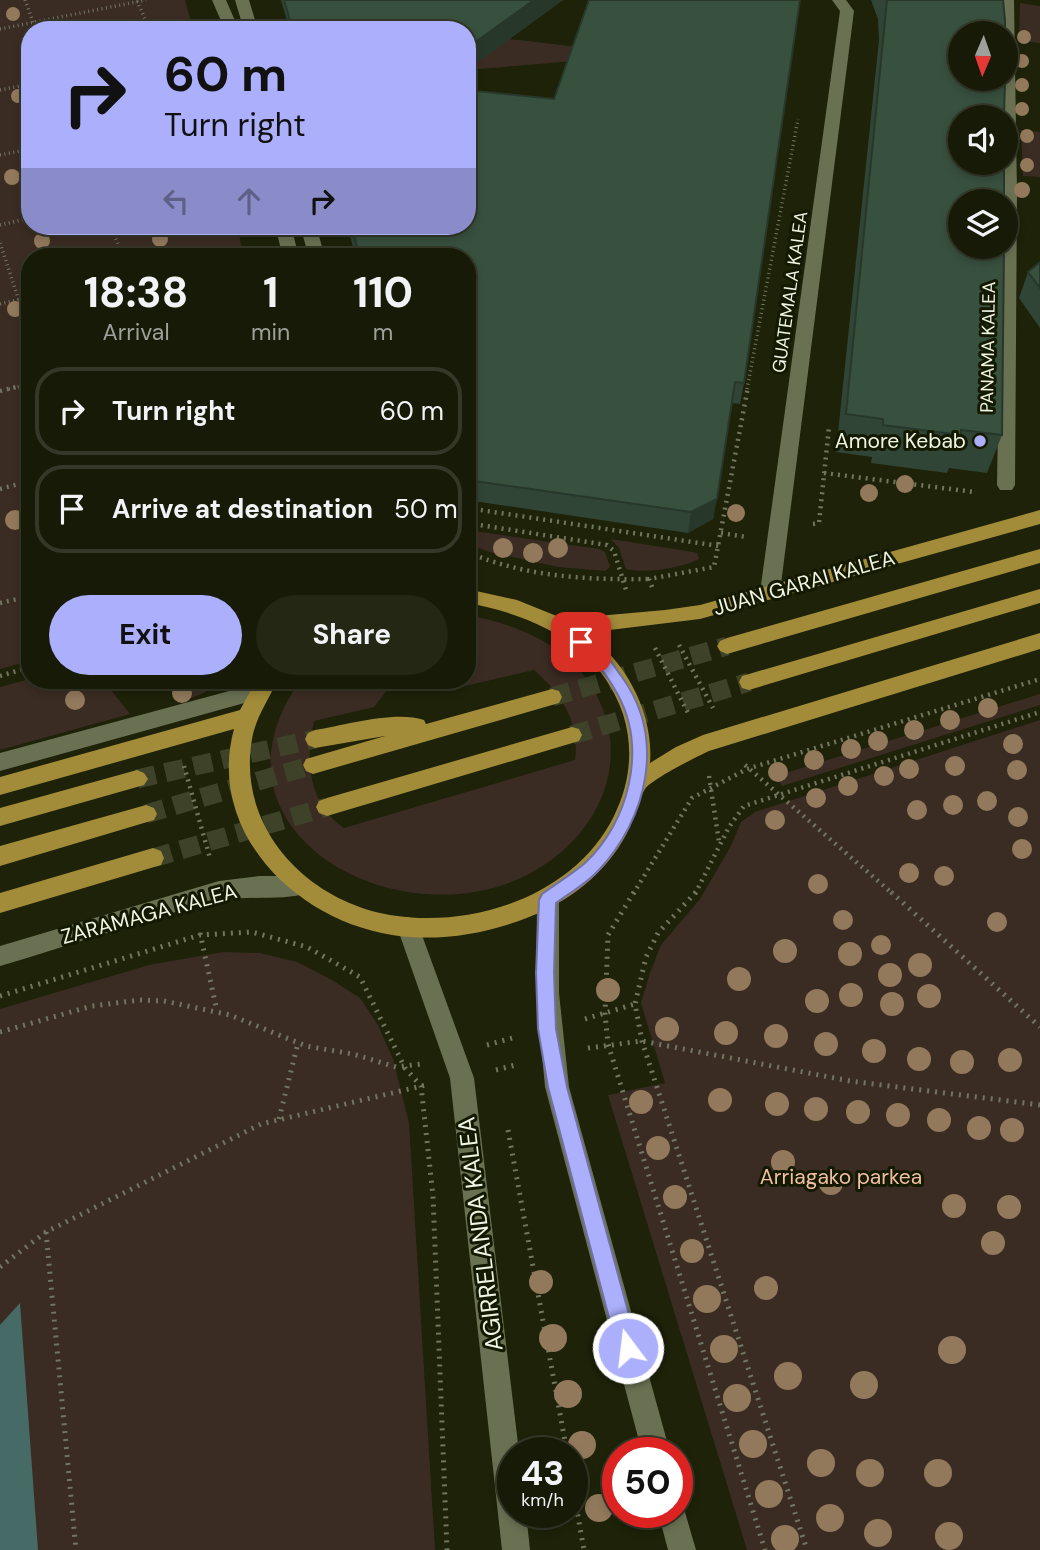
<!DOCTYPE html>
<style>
body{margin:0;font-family:"DM Sans",sans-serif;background:#232714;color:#f1f3f6;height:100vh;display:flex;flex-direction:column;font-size:26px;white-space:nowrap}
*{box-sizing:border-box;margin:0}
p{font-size:23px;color:#9ea19b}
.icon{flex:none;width:38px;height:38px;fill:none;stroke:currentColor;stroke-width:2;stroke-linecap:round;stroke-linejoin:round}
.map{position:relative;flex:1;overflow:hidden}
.panel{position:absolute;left:21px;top:248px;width:455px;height:441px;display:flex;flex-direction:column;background:#161a06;border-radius:28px;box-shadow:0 4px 10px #0003,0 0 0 2px #353828}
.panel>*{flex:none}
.guide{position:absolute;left:21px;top:21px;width:455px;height:214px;border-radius:28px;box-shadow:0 4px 10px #0003,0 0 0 2px #353828;background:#acaffb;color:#111;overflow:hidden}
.needle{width:46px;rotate:182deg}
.controls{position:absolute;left:948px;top:21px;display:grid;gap:14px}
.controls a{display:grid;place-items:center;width:70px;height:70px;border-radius:50%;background:#161a06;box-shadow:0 4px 10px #0003,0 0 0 2px #353828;font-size:35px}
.speed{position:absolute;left:497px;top:1437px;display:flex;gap:14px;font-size:35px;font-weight:700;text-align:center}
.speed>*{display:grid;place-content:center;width:91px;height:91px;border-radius:50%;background:#161a06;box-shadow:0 4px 10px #0003,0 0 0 2px #353828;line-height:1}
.speed small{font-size:18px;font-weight:400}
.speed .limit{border:10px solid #d22;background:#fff;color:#111}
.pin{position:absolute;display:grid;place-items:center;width:60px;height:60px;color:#fff;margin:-30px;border-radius:14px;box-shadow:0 4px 10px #0006}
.me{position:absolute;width:77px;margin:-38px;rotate:345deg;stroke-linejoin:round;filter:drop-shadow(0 0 5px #0008)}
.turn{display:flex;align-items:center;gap:24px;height:147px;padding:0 28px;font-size:32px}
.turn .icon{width:91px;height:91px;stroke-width:2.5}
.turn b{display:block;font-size:49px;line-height:60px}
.lanes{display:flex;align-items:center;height:66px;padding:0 28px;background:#0003;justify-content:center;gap:35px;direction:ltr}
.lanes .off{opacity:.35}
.eta{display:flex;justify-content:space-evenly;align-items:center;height:119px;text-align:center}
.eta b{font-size:42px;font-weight:700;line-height:49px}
.button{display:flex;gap:14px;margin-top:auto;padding:14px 28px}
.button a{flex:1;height:80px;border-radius:42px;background:#acaffb;color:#111;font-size:28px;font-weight:700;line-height:80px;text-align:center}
.button a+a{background:#232714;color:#f1f3f6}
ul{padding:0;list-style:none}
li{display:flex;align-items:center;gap:21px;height:88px;margin:0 14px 10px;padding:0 14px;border:4px solid #353828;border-radius:28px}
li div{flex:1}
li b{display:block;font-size:26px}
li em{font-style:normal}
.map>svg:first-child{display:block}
</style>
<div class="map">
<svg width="1040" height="1550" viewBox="0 0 1040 1550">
<rect width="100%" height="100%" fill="#1d2208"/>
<g fill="#3b2c23">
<polygon points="0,0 185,0 193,30 30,30 30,226 237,226 244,257 30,257 30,661 0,669"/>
<polygon points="1020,3 1040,6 1040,43 1019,41"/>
<polygon points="509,39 579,47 574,61 467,70"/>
<polygon points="1021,130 1040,132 1040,177 1023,176"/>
<polygon points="467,530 599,549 605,552 610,567 605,571 558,567 490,552 467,544"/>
<path d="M611,539L693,552L697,553L699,559C681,568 645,574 626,569L619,548Z"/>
<path d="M467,615C527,626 585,653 605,715C617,751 610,789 589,821C478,980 176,857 300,681H407L391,685L374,707L314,721C305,760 308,803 344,828L575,760C580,721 561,694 534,670L465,686L454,681H467Z"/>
<polygon points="30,679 30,681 104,681 130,714 0,750 0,687"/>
<path d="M179,681H223C210,690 192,701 176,700Z"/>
<polygon points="1040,694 1040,705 782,786 776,776"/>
<polygon points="1040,720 1040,1550 747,1550 608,1095 665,1083 641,1003 650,973 661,945 700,899 731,846 741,822 755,812"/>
<polygon points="223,952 260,953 297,962 332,980 360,998 378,1025 393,1059 409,1123 435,1550 0,1550 0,1009 149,965"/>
</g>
<polygon fill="#466a65" points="20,1303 38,1550 0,1550 0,1325"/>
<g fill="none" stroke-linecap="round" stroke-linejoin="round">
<g stroke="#3d4229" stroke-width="19" stroke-dasharray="19 10" stroke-linecap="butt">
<polyline points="552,697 727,646"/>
<polyline points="572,735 749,682"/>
<polyline points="137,779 315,739"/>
<polyline points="146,814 313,765"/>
<polyline points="153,858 327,807"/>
</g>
<g stroke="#727660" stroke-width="3.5" stroke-dasharray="1 3.5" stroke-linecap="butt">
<polyline points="25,0 36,30"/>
<polyline points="137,1 150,30"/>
<polyline points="0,29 146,0"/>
<polyline points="0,90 30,84"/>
<polyline points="0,155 30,149"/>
<polyline points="0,225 30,218"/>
<polyline points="111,226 123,257"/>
<polyline points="0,243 30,334"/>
<polyline points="198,257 229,250"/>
<polyline points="0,304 30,297"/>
<polyline points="9,389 30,384"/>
<polyline points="747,389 798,119"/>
</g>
<g stroke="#727660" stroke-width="4.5" stroke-dasharray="2 5" stroke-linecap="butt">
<polyline points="0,391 16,387"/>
<polyline points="824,473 974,492"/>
<polyline points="0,489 30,481"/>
<polyline points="467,508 719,546"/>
<polyline points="467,523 607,545 614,551 626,590"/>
<polyline points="813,524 819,523 829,427"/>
<polyline points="721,533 746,537"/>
<path d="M467,552C526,577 586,580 649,579"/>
<polyline points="652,587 649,579 714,567 748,387"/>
<polyline points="0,603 30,596"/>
<polyline points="679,645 713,708"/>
<polyline points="655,648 689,715"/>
<polyline points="0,676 30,667"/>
<polyline points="135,681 137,691"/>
<polyline points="745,765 893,894"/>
<polyline points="184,766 210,858"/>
<polyline points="709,776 719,842"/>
<polyline points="633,894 692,798 747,769 1040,679"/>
<polyline points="695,894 729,827 744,806 1040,712"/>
</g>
<g stroke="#727660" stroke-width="5" stroke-dasharray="2 6" stroke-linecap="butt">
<polyline points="634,892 608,935 605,1014 608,1044 765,1550"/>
<polyline points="696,892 658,933 646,957 635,1004 642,1041 807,1550"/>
<polyline points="891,892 1040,1027"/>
<polyline points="200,933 217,1011"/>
<polyline points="0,996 200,935 252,932 307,947 360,977 405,1068 421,1086 433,1196 447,1550"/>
<polyline points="585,1019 635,1004"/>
<polyline points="0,1032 92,1006 140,1000 164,1001 230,1015 306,1046 353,1054 396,1067 421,1064"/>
<polyline points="487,1045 516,1037"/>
<polyline points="588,1048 642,1041 850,1081 1040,1105"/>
<polyline points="496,1070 519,1064"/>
<polyline points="279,1119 298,1043"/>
<polyline points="508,1130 567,1452"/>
<polyline points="46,1232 76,1550"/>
<polyline points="0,1267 46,1232 261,1124 426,1085"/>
<polyline points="572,1483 584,1550"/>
</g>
<polygon fill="#6a7153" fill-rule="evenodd" points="1000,0 1014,0 1017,194 1015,485 1012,490 1000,490 997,485 1001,247 1006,247 1006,201 1001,201 1001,163 1006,163 1006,117 1001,117 1001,79 1006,79 1006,33 1001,33"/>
<g fill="#6a7153" fill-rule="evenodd">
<polygon points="832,0 846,0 854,11 780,592 777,597 770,599 763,597 760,592 840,11"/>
<polygon points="259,683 266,685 269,691 266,697 0,771 0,753"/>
<path d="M259,876H300L308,879L311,886L308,893C285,901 245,895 217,901C144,919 72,945 0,966V946L219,881Z"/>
</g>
<polygon fill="#6a7153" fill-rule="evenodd" points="408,917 416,920 419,927 474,1078 519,1452 513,1452 513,1512 526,1512 530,1550 502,1550 450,1078 397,927 400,920"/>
<g fill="#6a7153" fill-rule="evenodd">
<polygon points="212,0 226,0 239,30 225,30"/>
<polygon points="235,0 249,0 258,30 244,30"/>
<polygon points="275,226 291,226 299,257 283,257"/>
<polygon points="300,226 316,226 325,257 309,257"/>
<polygon points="548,890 556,893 559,900 559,993 569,1087 670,1452 642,1452 545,1087 536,993 537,900 540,893"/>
<polygon points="677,1500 682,1502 696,1550 668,1550 658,1512 677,1512"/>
</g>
<g fill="#a28b39" fill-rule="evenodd">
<path d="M1040,510V524L700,619L585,633C626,660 654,714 650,763L676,747L703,735L1040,633V649L709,751C696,757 652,779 645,789C639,798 634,818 629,829C612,864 582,892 547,909C500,932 443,943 392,935C295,920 206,831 234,729L0,795V777L240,710L256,681H277C269,699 258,714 253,734C234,824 304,900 390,915C474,929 575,895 614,816C630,783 634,749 623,714C600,645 534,615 467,603V589L517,600L564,619L665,610L700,605Z"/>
<polygon points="1040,549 1040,563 727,654 720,651 717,646 720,641 727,638"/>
<polygon points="1040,589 1040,603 749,690 742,688 739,682 742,676 749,674"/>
<path d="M552,689L559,691L562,697L559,703L313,774L306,771L303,765L306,759L385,736L315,748L308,745L305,739L308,733L315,730C345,725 396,710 424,720L426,724Z"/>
<polygon points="572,727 579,729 582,735 579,741 327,816 319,813 316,807 319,801 327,798"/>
<polygon points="137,770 144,773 148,779 144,785 0,826 0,808"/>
<polygon points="146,805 154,808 157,814 154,820 0,866 0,846"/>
<polygon points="153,848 161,851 164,858 161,865 0,913 0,893"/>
</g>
</g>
<g fill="#92795c">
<circle cx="13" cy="14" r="7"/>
<circle cx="1024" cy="37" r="7"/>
<circle cx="1022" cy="61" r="7"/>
<circle cx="1022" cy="85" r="7"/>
<circle cx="18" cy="96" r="7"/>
<circle cx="1022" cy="109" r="7"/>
<circle cx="1027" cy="136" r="7"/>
<circle cx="1027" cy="165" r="7"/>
<circle cx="12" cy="177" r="8"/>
<circle cx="1022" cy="190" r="8"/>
<circle cx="160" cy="239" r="8"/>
<circle cx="42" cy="241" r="8"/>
<circle cx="15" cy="309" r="8"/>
<circle cx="905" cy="484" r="9"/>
<circle cx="869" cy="493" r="9"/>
<circle cx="736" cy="513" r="9"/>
<circle cx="15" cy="520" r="10"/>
<circle cx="503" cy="548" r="10"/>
<circle cx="558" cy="548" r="10"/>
<circle cx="533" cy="553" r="10"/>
<circle cx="182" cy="693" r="10"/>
<circle cx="75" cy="700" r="10"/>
<circle cx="988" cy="708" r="10"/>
<circle cx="950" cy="720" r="10"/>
<circle cx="914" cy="730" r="10"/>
<circle cx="878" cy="741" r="10"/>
<circle cx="1013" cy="744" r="10"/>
<circle cx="851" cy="749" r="10"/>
<circle cx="814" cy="760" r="10"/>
<circle cx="955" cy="766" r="10"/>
<circle cx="909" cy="769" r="10"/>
<circle cx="1017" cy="770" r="10"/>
<circle cx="778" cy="772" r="10"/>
<circle cx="884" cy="776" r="10"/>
<circle cx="848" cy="786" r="10"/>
<circle cx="816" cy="798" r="10"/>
<circle cx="987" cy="801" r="10"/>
<circle cx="953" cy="805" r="10"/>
<circle cx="917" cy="810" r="10"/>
<circle cx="1018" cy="817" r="10"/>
<circle cx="775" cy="820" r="10"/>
<circle cx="1022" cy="849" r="10"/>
<circle cx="909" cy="873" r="10"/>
<circle cx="944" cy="876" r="10"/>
<circle cx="818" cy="884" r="10"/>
<circle cx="843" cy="920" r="10"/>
<circle cx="997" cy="922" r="10"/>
<circle cx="881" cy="945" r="10"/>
<circle cx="785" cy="951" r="12"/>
<circle cx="850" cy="954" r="12"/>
<circle cx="920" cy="965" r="12"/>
<circle cx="890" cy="975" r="12"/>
<circle cx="739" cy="979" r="12"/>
<circle cx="608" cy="990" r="12"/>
<circle cx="851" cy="995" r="12"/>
<circle cx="929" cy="996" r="12"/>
<circle cx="817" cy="1001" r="12"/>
<circle cx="892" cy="1004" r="12"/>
<circle cx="667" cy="1029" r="12"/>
<circle cx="726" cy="1033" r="12"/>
<circle cx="776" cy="1036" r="12"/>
<circle cx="826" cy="1044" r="12"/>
<circle cx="874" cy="1051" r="12"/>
<circle cx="919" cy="1059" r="12"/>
<circle cx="1010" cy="1060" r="12"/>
<circle cx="962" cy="1062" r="12"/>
<circle cx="720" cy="1100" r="12"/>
<circle cx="641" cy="1102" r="12"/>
<circle cx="777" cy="1104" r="12"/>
<circle cx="816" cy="1109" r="12"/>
<circle cx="858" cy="1112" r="12"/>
<circle cx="898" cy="1115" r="12"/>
<circle cx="939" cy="1120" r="12"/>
<circle cx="979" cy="1128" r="12"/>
<circle cx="1012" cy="1130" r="12"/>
<circle cx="658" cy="1148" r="12"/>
<circle cx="783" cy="1162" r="12"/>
<circle cx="831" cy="1183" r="12"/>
<circle cx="675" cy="1197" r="12"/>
<circle cx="954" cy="1206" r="12"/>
<circle cx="1009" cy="1207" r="12"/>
<circle cx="993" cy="1243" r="12"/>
<circle cx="692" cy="1251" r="12"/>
<circle cx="541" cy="1282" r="12"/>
<circle cx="766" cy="1288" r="12"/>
<circle cx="707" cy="1299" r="14"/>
<circle cx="553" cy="1338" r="14"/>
<circle cx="724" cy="1349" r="14"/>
<circle cx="952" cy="1350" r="14"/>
<circle cx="788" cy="1376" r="14"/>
<circle cx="864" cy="1385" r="14"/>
<circle cx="568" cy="1394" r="14"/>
<circle cx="737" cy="1398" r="14"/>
<circle cx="753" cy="1444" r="14"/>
<circle cx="582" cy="1445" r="14"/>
<circle cx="821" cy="1463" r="14"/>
<circle cx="870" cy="1473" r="14"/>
<circle cx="938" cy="1473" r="14"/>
<circle cx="769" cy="1494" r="14"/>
<circle cx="599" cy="1508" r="14"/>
<circle cx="830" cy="1518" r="14"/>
<circle cx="878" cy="1533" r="14"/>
<circle cx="949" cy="1536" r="14"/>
<circle cx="785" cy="1539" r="14"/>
</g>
<g fill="#304535">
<polygon points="281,0 563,0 467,70 467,30 290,30"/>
<polygon points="871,0 1003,0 1002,435 987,473 949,468 947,473 871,463 872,457 836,452 879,40 878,19"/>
<polygon points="347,226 467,226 744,383 740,404 732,403 713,519 688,533 467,500 467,257 356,257"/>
<polygon points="1040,262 1040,328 1019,298 1028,272"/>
</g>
<g fill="#27382b">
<polygon points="534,0 563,0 467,70 467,48"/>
<polygon points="717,499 713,519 688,533 691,512"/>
</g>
<g fill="#38503e" stroke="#27382b" stroke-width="2">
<polygon points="284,0 534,0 467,48 467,30 293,30"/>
<polygon points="589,0 800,0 744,383 735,382 717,499 691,512 467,480 467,257 360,257 351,226 467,226 467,90 554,99"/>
<polygon points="887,0 1003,0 1005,20 1005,33 961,33 961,79 1005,79 1004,117 961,117 961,163 1004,163 1004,201 961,201 961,247 1004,247 1002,435 961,430 961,435 883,425 883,419 846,414"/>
<polygon points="1040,262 1040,288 1028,272"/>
</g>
<path fill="#acaffb" stroke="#7072a3" stroke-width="2" d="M581,636C600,642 611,662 622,677C666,738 648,818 598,871C587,883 570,893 556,903L554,973L556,1029L567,1087L638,1348L635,1355L628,1358L620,1355L617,1348L548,1087L538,1029L536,973L539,900L542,894C556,884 572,874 585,863C629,822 647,749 618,695C612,684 602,669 593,660C587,653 579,650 574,642L576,638Z"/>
<circle fill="#acaffb" stroke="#141901" stroke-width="2.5" cx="980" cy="441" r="7"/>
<g text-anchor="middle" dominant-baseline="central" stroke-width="6" stroke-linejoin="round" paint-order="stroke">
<g font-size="18" fill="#f0f4e4" stroke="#141901">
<text transform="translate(790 292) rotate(-82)">GUATEMALA KALEA</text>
<text transform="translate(988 347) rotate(-89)">PANAMA KALEA</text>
</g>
<g font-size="21" fill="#f0f4e4" stroke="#141901" text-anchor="end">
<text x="966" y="441">Amore Kebab</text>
</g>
<g font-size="21" fill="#f0f4e4" stroke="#141901">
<text transform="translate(804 583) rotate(-16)">JUAN GARAI KALEA</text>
<text transform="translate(149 914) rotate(-15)">ZARAMAGA KALEA</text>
</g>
<g font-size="21" fill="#f2c0a0" stroke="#141901">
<text x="841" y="1177">Arriagako parkea</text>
</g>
<g font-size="24" fill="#f0f4e4" stroke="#141901">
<text transform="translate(480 1234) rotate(-97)">AGIRRELANDA KALEA</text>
</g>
</g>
</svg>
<div class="controls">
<a><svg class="needle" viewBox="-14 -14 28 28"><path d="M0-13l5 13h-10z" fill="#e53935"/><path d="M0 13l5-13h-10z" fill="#9ea19b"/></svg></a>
<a><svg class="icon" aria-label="sound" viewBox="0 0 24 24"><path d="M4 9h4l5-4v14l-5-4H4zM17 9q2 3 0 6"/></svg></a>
<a><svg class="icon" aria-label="layers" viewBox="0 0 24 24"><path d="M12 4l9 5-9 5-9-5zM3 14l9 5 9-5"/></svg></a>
</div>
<div class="speed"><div>43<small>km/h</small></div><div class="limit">50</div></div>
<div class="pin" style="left:581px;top:642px;background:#d93025"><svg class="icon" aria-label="arrive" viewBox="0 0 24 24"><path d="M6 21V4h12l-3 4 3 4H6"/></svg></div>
<svg class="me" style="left:628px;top:1348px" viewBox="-20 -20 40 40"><circle r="17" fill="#acaffb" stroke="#fff" stroke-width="3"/><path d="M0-11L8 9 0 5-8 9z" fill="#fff"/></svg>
<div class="guide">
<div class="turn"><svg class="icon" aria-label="right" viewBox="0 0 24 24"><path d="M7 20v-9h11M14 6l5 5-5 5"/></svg><div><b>60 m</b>Turn right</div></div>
<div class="lanes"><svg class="icon off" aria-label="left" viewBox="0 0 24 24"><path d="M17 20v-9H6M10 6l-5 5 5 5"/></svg><svg class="icon off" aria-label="ahead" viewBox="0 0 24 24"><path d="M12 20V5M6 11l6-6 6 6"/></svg><svg class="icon" aria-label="right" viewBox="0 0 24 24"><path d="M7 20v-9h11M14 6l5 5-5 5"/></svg></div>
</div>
<section class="panel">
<div class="eta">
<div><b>18:38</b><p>Arrival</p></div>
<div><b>1</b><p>min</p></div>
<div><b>110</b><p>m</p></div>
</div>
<ul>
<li><svg class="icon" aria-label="right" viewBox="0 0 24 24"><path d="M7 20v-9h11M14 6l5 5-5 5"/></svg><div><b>Turn right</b></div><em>60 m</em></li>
<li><svg class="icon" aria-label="arrive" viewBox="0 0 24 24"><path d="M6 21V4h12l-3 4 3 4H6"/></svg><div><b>Arrive at destination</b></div><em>50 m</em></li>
</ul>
<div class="button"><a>Exit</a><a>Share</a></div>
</section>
</div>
